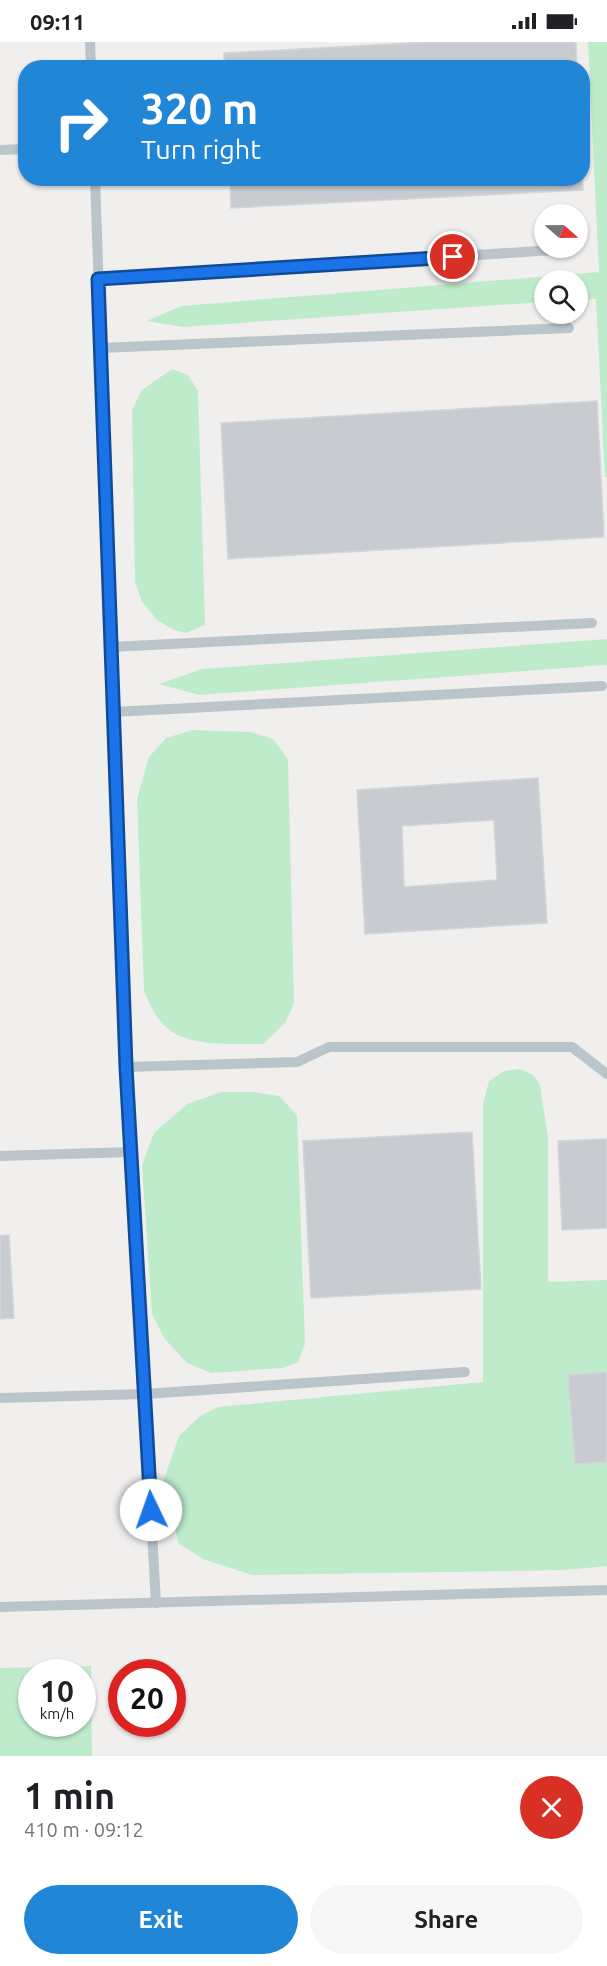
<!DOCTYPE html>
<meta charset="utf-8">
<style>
body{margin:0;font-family:Ubuntu,sans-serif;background:#f6f6f6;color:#202124;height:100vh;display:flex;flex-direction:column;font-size:22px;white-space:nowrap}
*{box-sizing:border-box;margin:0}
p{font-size:20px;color:#757577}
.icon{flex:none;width:33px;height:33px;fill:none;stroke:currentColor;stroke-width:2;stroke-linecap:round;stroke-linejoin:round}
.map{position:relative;height:1714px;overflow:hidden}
.details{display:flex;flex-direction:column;background:#fff;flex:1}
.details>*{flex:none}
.top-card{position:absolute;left:18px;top:18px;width:572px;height:126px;border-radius:24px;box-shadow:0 2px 4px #0004;background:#2286d7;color:#fff;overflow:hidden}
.needle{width:39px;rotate:110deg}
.controls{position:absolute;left:534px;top:162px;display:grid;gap:12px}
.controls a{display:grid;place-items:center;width:54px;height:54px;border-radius:50%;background:#fff;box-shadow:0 2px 4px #0004;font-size:30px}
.speed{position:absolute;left:18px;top:1617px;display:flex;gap:12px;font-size:30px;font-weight:700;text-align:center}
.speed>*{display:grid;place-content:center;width:78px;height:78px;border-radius:50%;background:#fff;box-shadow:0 2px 4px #0004;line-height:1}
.speed small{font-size:15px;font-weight:400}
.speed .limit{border:9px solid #d22;background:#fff;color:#111}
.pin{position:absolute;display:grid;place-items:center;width:51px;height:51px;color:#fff;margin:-26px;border:3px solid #fff;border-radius:50%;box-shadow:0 2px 6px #0007}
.me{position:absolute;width:66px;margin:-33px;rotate:357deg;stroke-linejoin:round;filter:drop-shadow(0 0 4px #0008)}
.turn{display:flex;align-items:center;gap:21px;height:126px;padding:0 24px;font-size:27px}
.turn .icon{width:78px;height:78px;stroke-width:2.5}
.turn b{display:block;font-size:42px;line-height:51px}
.round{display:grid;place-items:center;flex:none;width:63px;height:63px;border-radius:32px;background:#f6f6f6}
.head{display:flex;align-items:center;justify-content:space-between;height:102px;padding:0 24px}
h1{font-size:36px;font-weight:600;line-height:45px}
.primary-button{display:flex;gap:12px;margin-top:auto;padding:12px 24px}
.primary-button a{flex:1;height:69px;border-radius:36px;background:#2286d7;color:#fff;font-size:24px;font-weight:600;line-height:69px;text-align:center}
.primary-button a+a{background:#f6f6f6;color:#202124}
.status{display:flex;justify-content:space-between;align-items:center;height:42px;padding:0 30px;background:#fff;direction:ltr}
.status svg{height:16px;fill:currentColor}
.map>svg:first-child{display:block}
</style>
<div class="status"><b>09:11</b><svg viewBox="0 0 49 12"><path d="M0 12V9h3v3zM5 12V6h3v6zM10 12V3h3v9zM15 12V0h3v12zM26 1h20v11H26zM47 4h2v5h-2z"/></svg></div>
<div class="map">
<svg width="607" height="1714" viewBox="0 0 607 1714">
<rect width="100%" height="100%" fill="#f1eeee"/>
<g fill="#beeccb" fill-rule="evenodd">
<polygon points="588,0 607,0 607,435 605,435 596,257 578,258 578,238 544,238 544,260 183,285 147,279 181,264 599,230"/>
<polygon points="172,327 188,333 198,349 205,583 186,591 174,588 157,578 142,560 135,540 132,368 142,348"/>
<polygon points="607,597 607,623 199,653 159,642 202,627"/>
<path d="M192,688L251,690L273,697L288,717L294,961L285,981L263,1002C228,1001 180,1008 157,975C152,967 148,958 144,949L137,757L149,715L166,696Z"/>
<polygon points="520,1027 533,1033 540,1043 548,1096 548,1240 607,1238 607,1524 565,1528 252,1533 203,1517 179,1502 163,1440 179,1394 200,1374 218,1365 483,1340 483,1062 489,1039 504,1029"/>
<polygon points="221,1050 253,1050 279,1054 297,1073 305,1302 298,1320 283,1326 211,1331 187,1321 164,1296 152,1272 142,1123 154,1091 187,1062"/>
<path d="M91,1624L92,1714H0V1626ZM82,1630V1682H32V1630Z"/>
</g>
<g fill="#c8ccd1" stroke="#d2d5d9" stroke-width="1.5" fill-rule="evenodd">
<polygon points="428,0 576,0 577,26 224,26 224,11"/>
<polygon points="582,122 583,148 231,166 230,136 582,136"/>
<polygon points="597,359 604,495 228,517 221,381"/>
<path d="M538,736L547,881L365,892L357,748ZM494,778L497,838L404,845L402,784Z"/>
<polygon points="472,1090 481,1247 311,1256 303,1099"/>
<polygon points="607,1097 607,1186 562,1188 558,1099"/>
<polygon points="9,1193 14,1276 0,1277 0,1194"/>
<polygon points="607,1330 607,1420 575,1422 568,1333"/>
</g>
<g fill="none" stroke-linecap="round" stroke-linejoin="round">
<g stroke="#bac4cb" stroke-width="10">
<polyline points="90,0 91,26"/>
<polyline points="0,108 26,107"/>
<polyline points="95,136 126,1025 156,1561"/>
<polyline points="98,237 571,207"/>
<polyline points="101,306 569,286"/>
<polyline points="111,605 592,581"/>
<polyline points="113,670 602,644"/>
<polyline points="126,1025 297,1020 329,1005 572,1005 607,1032"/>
<polyline points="0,1114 131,1110"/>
<polyline points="0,1356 145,1352 465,1330"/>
<polyline points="0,1565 607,1548"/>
</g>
</g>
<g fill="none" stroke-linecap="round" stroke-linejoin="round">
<g stroke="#114b97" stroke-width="15">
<polyline id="route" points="151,1468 126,1025 98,237 453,215"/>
</g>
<use href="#route" stroke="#1a73e8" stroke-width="10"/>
</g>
</svg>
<div class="controls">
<a><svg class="needle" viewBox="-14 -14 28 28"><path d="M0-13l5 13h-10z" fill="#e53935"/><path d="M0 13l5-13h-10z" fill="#757577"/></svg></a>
<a><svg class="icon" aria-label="search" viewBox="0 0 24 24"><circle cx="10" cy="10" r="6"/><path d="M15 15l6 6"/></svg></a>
</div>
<div class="speed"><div>10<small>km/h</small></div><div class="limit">20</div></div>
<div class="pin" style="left:453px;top:215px;background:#d93025"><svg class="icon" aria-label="arrive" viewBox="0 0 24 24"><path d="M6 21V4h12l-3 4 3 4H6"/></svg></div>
<svg class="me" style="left:151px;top:1468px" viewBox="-20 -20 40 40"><circle r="19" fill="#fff"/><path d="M0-13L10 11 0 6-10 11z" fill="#1a73e8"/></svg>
<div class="top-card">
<div class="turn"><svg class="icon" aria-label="right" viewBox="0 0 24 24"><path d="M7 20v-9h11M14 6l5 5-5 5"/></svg><div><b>320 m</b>Turn right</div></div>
</div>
</div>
<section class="details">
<div class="head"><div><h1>1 min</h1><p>410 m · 09:12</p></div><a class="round" style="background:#d93025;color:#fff"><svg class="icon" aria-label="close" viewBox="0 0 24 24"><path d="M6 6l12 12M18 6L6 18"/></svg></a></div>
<div class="primary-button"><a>Exit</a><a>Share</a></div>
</section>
